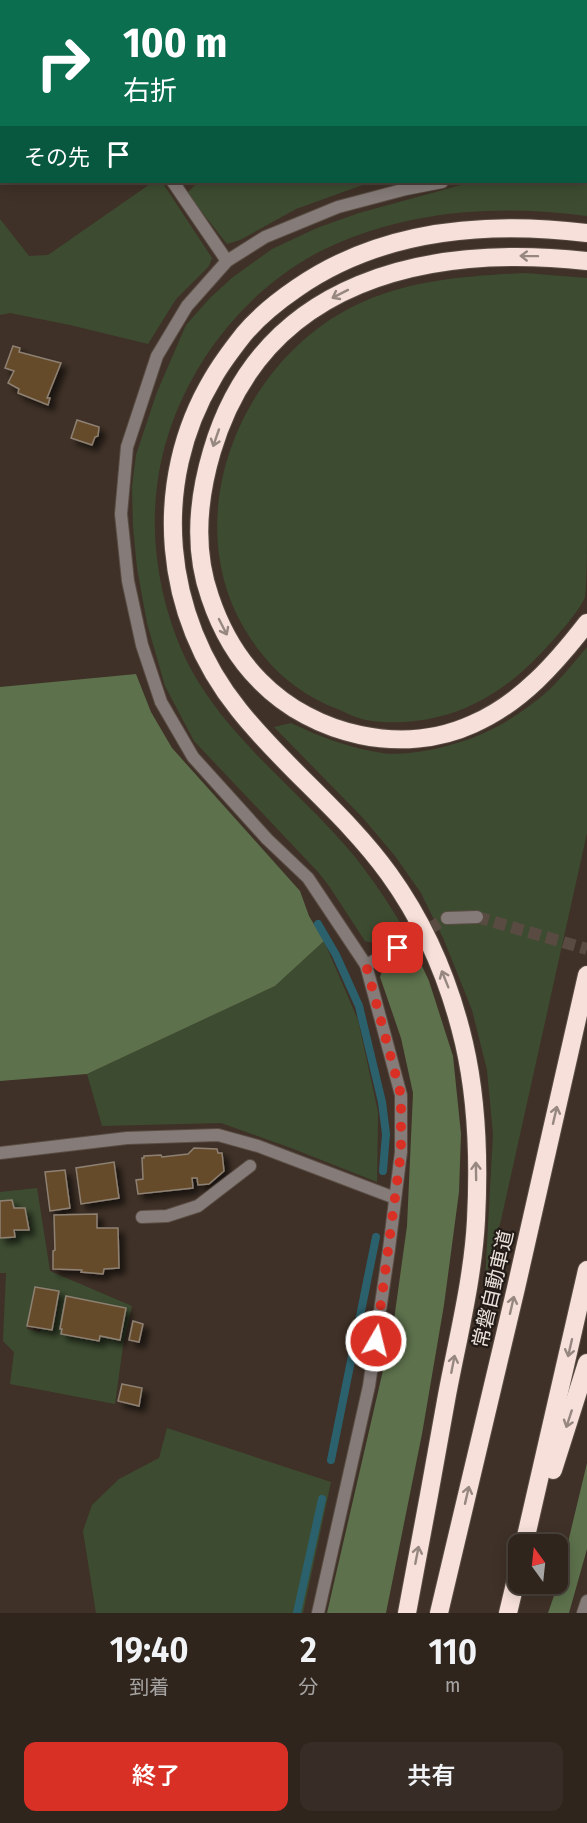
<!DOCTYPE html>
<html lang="ja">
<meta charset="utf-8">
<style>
body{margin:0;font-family:"Fira Sans Condensed","Noto Sans JP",sans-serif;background:#372d26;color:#f1f3f6;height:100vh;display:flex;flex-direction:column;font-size:22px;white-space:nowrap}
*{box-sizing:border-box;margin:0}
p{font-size:20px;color:#a7a5a4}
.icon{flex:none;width:33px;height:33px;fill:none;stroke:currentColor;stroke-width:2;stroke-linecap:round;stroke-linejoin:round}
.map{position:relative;height:1613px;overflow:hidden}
.drawer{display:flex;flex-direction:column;background:#2f251d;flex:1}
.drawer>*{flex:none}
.banner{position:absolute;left:0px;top:0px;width:588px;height:183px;box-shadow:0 3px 15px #0003,0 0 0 2px #4a423b;background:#0b6e4f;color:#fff;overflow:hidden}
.needle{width:39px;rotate:345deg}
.controls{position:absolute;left:508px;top:1534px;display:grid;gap:12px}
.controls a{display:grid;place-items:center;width:60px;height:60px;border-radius:12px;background:#2f251d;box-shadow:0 3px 15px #0003,0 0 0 2px #4a423b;font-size:30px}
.pin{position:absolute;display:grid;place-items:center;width:51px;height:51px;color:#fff;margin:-26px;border-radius:12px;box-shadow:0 3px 9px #0006}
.me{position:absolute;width:66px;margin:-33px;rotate:8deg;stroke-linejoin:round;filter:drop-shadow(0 0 4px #0008)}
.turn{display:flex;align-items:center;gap:21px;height:126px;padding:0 24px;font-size:27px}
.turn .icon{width:78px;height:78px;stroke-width:2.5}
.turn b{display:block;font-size:42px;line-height:51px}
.then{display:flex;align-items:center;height:57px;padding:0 24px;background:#0003;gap:12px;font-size:22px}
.eta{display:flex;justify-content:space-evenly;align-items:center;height:102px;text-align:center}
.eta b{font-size:36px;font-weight:600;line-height:42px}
.primary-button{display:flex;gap:12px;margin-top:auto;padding:12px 24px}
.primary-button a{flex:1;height:69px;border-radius:12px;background:#d93025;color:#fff;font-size:24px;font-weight:600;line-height:69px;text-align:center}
.primary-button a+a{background:#372d26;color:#f1f3f6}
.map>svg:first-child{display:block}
</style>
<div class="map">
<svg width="587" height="1613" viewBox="0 0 587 1613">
<defs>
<filter id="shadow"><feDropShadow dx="5.5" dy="5.5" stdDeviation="3" flood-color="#0009"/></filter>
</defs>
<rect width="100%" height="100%" fill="#3f3127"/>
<g fill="#3d4c31" fill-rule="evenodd">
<path d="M587,172V216C500,204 407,210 327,248C237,291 169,387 157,486C149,548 163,618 193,673C229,736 287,782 335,834C363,864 385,897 406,932C392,941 381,946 365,941L329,886L319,873L194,741L165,686L147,623L137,568L133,526L132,487L136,455L157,392L186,325L210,298L233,277L272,249L317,228L359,213L461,185L496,182H586Z"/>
<polygon points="153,182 162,182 212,258 209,266 176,299 148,344 70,325 10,313 0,315 0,219 29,256 48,255"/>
<polygon points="198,182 371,182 296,209 240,240 227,244 187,193"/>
<path d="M525,273L587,278C587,360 587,443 587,526C587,541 587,585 585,597C581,607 573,616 567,624C540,656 512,686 474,704C441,720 402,726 366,720C355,718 345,712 335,708C295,692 266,665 244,628C176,512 245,352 365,301C416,279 470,276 525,273Z"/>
<path d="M587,647V833L501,1220L485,1281L493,1134L487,1070L472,1010L444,940L421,893L395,856L363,818L274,727L291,723C320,737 350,748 382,753C395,755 411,753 424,751C474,742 512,723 550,689C563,676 575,661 587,647Z"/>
<polygon points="324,941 358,1020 378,1112 377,1182 291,1148 221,1123 102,1126 87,1074 275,986"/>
<path d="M37,1188L50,1271L132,1306L123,1346L115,1404L10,1384L14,1352L3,1341L6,1273H0V1238L14,1237V1230L29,1229L25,1208H14L11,1200L0,1201V1192ZM35,1287L59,1292L51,1330L41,1328L40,1332L27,1329ZM67,1297L120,1340L100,1336L61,1333L62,1329L60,1328Z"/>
<polygon points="167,1428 331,1482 303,1613 96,1613 83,1531 92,1505 119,1479 159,1458"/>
</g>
<g fill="#5d714c">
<polygon points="136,674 151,712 172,748 300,891 309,916 324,941 275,986 87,1074 0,1081 0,687"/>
<polygon points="414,949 429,981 453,1056 461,1134 459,1192 444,1305 422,1434 386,1613 327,1613 393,1327 407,1226 413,1093 401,1038 380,977 385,963"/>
<polygon points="587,1463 587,1549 569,1613 548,1613 558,1584"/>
</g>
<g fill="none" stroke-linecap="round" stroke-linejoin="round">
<g stroke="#2b616d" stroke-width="8">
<polyline points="318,924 336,955 359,1006 382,1102 386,1134 383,1171"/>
<polyline points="331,1460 376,1237"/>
<polyline points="297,1613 322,1499"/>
</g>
</g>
<g fill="#654b2a" stroke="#8e8173" stroke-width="1.5" filter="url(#shadow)">
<polygon points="13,346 20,348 19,352 61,363 47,398 50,398 48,405 18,393 19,389 8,383 14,371 5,368"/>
<polygon points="77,420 99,427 98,436 95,437 92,445 71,438"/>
<polygon points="194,1148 217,1149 218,1153 222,1153 224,1171 209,1184 198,1185 197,1178 192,1178 193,1188 138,1194 136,1180 143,1179 142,1158 144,1158 144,1156 161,1155 162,1157 188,1154"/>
<polygon points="114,1162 119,1198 81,1204 76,1168"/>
<polygon points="65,1170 70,1208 50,1211 45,1172"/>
<polygon points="12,1200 14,1208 25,1208 29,1230 14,1230 15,1237 0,1238 0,1201"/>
<polygon points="97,1214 97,1228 118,1228 119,1268 104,1269 103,1274 81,1272 82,1270 53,1269 53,1251 55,1250 54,1215"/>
<polygon points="35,1287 59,1291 52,1330 27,1326"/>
<polygon points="66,1296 126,1308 120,1340 100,1336 99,1341 61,1334 62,1329 60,1329"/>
<polygon points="133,1321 143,1324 139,1342 129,1340"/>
<polygon points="122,1384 142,1388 139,1406 118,1401"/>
</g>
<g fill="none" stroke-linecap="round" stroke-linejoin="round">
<g stroke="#594b42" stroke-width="12" stroke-dasharray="12 6" stroke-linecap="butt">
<polyline points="477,917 587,949"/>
<polyline points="398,948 447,918"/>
</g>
<g stroke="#5a4d44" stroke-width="14">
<polyline id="service" points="142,1217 167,1216 198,1206 250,1166"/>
</g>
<g stroke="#5a4d44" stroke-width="14">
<g id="minor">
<polyline points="51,0 51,2"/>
<polyline points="0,153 2,151"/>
<polyline points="586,162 587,162"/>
<polyline points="173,182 227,261"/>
<polyline points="447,918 477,917"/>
<polyline points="366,965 398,948"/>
<polyline points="0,1153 127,1138 218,1135 258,1146 395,1198"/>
<polyline points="318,1613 369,1386 389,1249 401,1152 401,1095 366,965 308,878 267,839 193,757 161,702 142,645 128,581 121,514 127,447 157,356 187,306 227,261 265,237 338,207 406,189 442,182"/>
<polyline points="583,1613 587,1601"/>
</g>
</g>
<g stroke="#5a4d44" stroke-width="20">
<g id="motorway">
<path d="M587,261C429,244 263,278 212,451C198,498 193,549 210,597C220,627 237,658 260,681C314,736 403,756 473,724C521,703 556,663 587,623"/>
<polyline points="553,1470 587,1363"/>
<polyline points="524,1545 587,1270"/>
<path d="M407,1613C421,1540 434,1468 447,1395C458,1337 473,1278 476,1220C479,1162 477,1099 464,1043C450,983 425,924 389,874C345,813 285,768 239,710C163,616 150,483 213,378C222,362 233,348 244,334C259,316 278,301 297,288C382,229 487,221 587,233"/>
<polyline points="439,1613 516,1288 587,975"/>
<polyline points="508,1613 519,1567"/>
</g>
</g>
<use href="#service" stroke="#857c79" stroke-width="12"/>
<use href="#minor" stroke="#857c79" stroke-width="12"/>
<use href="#motorway" stroke="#f6e0d9" stroke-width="18"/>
</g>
<defs><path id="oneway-shaft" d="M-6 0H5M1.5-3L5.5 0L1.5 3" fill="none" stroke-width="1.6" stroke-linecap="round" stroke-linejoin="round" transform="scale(1.5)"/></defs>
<g stroke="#968781">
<use href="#oneway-shaft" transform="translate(529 256) rotate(-179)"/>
<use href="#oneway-shaft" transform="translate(340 294) rotate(153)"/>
<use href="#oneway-shaft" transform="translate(216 438) rotate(109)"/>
<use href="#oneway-shaft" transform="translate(223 627) rotate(63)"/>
<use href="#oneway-shaft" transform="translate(445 979) rotate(-112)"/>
<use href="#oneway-shaft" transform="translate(555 1115) rotate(-77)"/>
<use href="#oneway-shaft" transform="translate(476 1171) rotate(-91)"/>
<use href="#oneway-shaft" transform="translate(512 1305) rotate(-77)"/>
<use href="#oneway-shaft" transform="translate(570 1348) rotate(103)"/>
<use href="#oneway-shaft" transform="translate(453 1364) rotate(-79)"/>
<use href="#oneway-shaft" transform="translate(569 1419) rotate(108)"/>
<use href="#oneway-shaft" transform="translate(467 1495) rotate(-77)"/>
<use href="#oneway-shaft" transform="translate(417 1555) rotate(-79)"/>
</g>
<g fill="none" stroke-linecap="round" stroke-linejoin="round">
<polyline stroke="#d93025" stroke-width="10" stroke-dasharray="0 18" points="376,1341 401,1152 401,1095 366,965 398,948"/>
</g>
<g text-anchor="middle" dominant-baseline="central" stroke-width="4.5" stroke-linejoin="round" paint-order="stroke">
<g font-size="20" fill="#eae0da" stroke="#211a16">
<text transform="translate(493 1289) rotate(-77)">常磐自動車道</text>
</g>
</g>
</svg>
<div class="controls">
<a><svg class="needle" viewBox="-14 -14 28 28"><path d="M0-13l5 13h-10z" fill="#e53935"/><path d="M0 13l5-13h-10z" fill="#a7a5a4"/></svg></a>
</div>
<div class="pin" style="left:398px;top:948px;background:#d93025"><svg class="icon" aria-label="arrive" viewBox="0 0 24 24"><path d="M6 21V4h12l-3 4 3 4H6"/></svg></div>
<svg class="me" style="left:376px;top:1341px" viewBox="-20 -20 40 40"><circle r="17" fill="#d93025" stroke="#fff" stroke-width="3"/><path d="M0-11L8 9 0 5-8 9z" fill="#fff"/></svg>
<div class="banner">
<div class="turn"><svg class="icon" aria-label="right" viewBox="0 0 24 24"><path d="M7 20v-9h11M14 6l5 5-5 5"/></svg><div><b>100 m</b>右折</div></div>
<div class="then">その先<svg class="icon" aria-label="arrive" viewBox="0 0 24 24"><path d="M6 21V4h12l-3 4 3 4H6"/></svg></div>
</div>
</div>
<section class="drawer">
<div class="eta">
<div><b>19:40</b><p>到着</p></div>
<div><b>2</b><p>分</p></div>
<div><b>110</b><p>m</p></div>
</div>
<div class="primary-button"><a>終了</a><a>共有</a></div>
</section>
